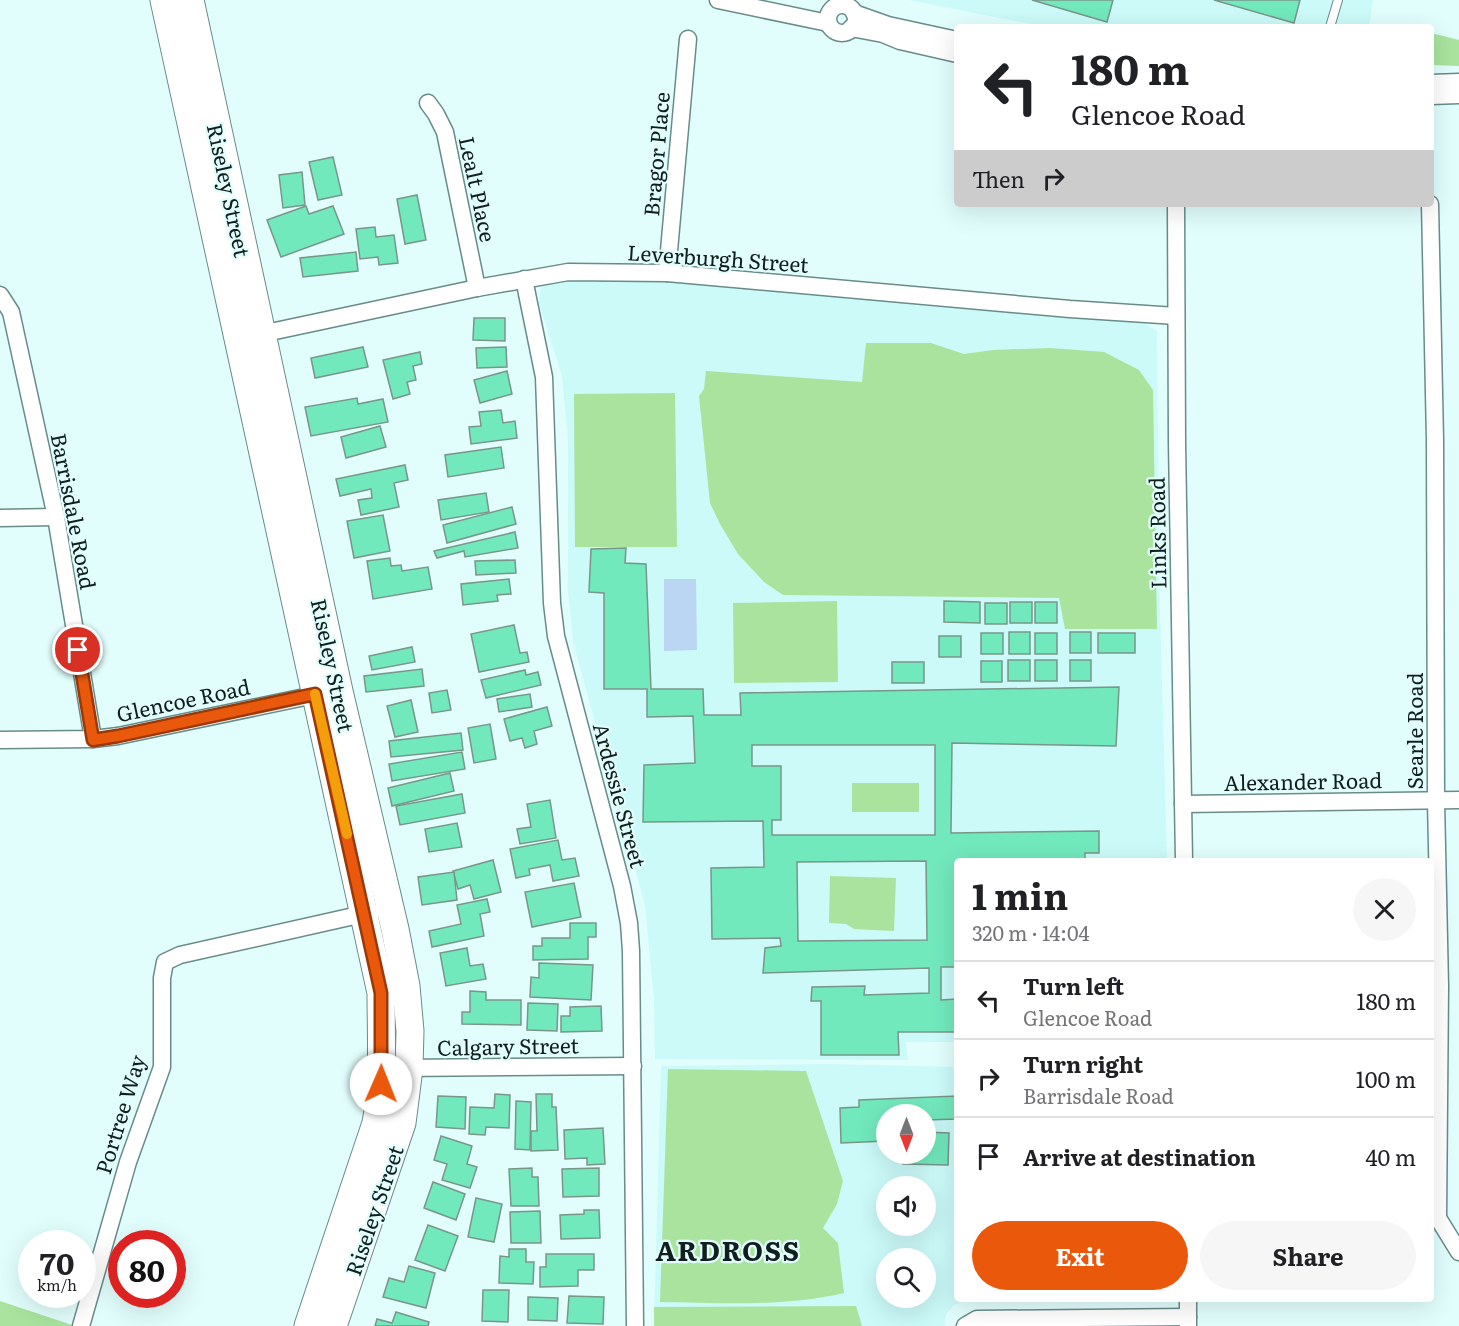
<!DOCTYPE html>
<meta charset="utf-8">
<style>
body{margin:0;font-family:Literata,serif;background:#f6f6f6;color:#202124;height:100vh;display:flex;flex-direction:column;font-size:22px;white-space:nowrap}
*{box-sizing:border-box;margin:0}
p{font-size:20px;color:#757577}
.icon{flex:none;width:33px;height:33px;fill:none;stroke:currentColor;stroke-width:2;stroke-linecap:round;stroke-linejoin:round}
.map{position:relative;flex:1;overflow:hidden}
.panel{position:absolute;left:954px;top:858px;width:480px;height:444px;display:flex;flex-direction:column;background:#fff;border-radius:6px;box-shadow:0 6px 24px #0002}
.panel>*{flex:none}
.hud{position:absolute;left:954px;top:24px;width:480px;height:183px;border-radius:6px;box-shadow:0 6px 24px #0002;background:#fff;color:#202124;overflow:hidden}
.needle{width:39px;rotate:180deg}
.controls{position:absolute;left:876px;top:1104px;display:grid;gap:12px}
.controls a{display:grid;place-items:center;width:60px;height:60px;border-radius:50%;background:#fff;box-shadow:0 6px 24px #0002;font-size:30px}
.speed{position:absolute;left:18px;top:1230px;display:flex;gap:12px;font-size:30px;font-weight:700;text-align:center}
.speed>*{display:grid;place-content:center;width:78px;height:78px;border-radius:50%;background:#fff;box-shadow:0 6px 24px #0002;line-height:1}
.speed small{font-size:15px;font-weight:400}
.speed .limit{border:9px solid #d22;background:#fff;color:#111}
.pin{position:absolute;display:grid;place-items:center;width:51px;height:51px;color:#fff;margin:-26px;border:3px solid #fff;border-radius:50%;box-shadow:0 2px 6px #0007}
.me{position:absolute;width:66px;margin:-33px;rotate:1deg;stroke-linejoin:round;filter:drop-shadow(0 0 4px #0008)}
.turn{display:flex;align-items:center;gap:21px;height:126px;padding:0 18px;font-size:27px}
.turn .icon{width:78px;height:78px;stroke-width:2.5}
.turn b{display:block;font-size:42px;line-height:51px}
.then{display:flex;align-items:center;height:57px;padding:0 18px;background:#0003;gap:12px;font-size:22px}
.round{display:grid;place-items:center;flex:none;width:63px;height:63px;border-radius:32px;background:#f6f6f6}
.overview{display:flex;align-items:center;justify-content:space-between;height:102px;padding:0 18px}
h1{font-size:36px;font-weight:700;line-height:45px}
.action{display:flex;gap:12px;margin-top:auto;padding:12px 18px}
.action a{flex:1;height:69px;border-radius:36px;background:#ea580c;color:#fff;font-size:24px;font-weight:700;line-height:69px;text-align:center}
.action a+a{background:#f6f6f6;color:#202124}
ul{padding:0;list-style:none}
li{display:flex;align-items:center;gap:18px;height:78px;padding:0 18px;border-top:2px solid #e0e0e0}
li div{flex:1}
li b{display:block;font-size:22px}
li em{font-style:normal}
.map>svg:first-child{display:block}
</style>
<div class="map">
<svg width="1459" height="1326" viewBox="0 0 1459 1326">
<rect width="100%" height="100%" fill="#e1fefd"/>
<g fill="#cbfaf9" fill-rule="evenodd">
<polygon points="909,0 1373,0 1369,27 1045,27"/>
<polygon points="568,272 1141,321 1157,331 1160,613 1167,861 957,861 957,1042 906,1042 908,1060 655,1059 654,1000 645,905 573,642 568,590 568,439 562,376 539,303 541,287 551,278"/>
<path d="M829,1064L957,1067V1299H971L954,1305L946,1315L945,1326H654L661,1066ZM886,1114H926V1154H886ZM886,1186H926V1226H886ZM886,1258H926V1298H886Z"/>
</g>
<g fill="#a9e39e">
<polygon points="1431,33 1459,40 1459,66 1431,65"/>
<polygon points="866,343 931,343 964,354 993,350 1050,348 1104,352 1139,370 1153,390 1157,629 1065,629 1059,598 783,595 764,582 738,554 720,524 710,503 699,396 704,389 706,371 862,382"/>
<polygon points="675,393 677,547 575,547 574,394"/>
<polygon points="837,601 838,682 734,683 733,603"/>
<rect x="852" y="783" width="67" height="29"/>
<polygon points="830,876 896,878 894,931 854,929 846,924 829,923"/>
<path d="M668,1069L806,1071L843,1181L837,1204L823,1228L838,1243L844,1293C784,1307 722,1303 660,1302Z"/>
<polygon points="0,1301 75,1326 0,1326"/>
<polygon points="856,1306 862,1326 654,1326 654,1307"/>
</g>
<polygon fill="#bad6f2" points="664,579 696,579 697,650 664,651"/>
<g fill="#72e8bd" stroke="#79968a" stroke-width="1.5" fill-rule="evenodd">
<polygon points="1032,0 1113,0 1107,22"/>
<polygon points="1214,0 1300,0 1294,23"/>
<polygon points="333,157 342,195 318,200 309,162"/>
<polygon points="302,172 305,205 283,208 279,175"/>
<polygon points="417,195 426,240 405,244 397,199"/>
<polygon points="306,206 309,214 333,206 344,234 281,257 267,220"/>
<polygon points="375,227 376,237 394,235 398,263 379,265 378,257 360,259 356,229"/>
<polygon points="356,252 358,271 303,277 300,258"/>
<polygon points="474,318 505,318 505,341 473,340"/>
<polygon points="363,347 368,367 315,378 311,358"/>
<polygon points="506,347 507,367 477,368 476,348"/>
<polygon points="420,352 422,364 413,366 416,380 407,382 410,394 393,399 383,360"/>
<polygon points="507,371 512,394 480,403 474,380"/>
<polygon points="357,398 358,404 383,399 388,422 311,436 305,407"/>
<polygon points="501,410 503,423 515,421 517,438 471,444 469,427 481,426 479,412"/>
<polygon points="380,426 386,447 346,458 341,437"/>
<polygon points="501,447 504,468 448,477 445,455"/>
<polygon points="405,465 408,480 394,483 399,507 361,515 358,500 372,498 371,489 340,496 336,479"/>
<polygon points="486,493 489,512 441,520 438,500"/>
<polygon points="512,507 516,524 447,543 443,525"/>
<polygon points="383,515 390,551 354,558 347,521"/>
<polygon points="515,532 518,548 465,557 464,551 437,558 434,551"/>
<path d="M626,548L625,563L646,564L651,689H703L704,715H741L740,693L1119,687L1116,746L952,743L951,833L1099,831V853H1085V861H956L957,967H941V1000L957,999V1032H898L899,1055H821V1001H811L812,987L865,986L864,995L929,993V968L763,973L765,948L781,946L780,938L712,939L711,868L764,867L763,821L643,822L644,765L695,763L693,716L647,717V689H604V593L589,592L591,549ZM752,745H935V835H772V820H781V766H752ZM926,861L927,940L798,941L797,862Z"/>
<polygon points="390,558 391,566 401,565 402,571 428,567 432,589 373,599 367,561"/>
<polygon points="515,560 516,573 476,575 475,561"/>
<polygon points="509,579 511,594 497,595 498,601 463,605 461,584"/>
<polygon points="944,601 980,602 980,623 944,622"/>
<rect x="1010" y="602" width="22" height="21"/>
<rect x="1035" y="602" width="22" height="21"/>
<rect x="985" y="603" width="22" height="21"/>
<polygon points="514,625 520,653 527,652 529,662 479,672 471,634"/>
<rect x="1009" y="632" width="21" height="22"/>
<rect x="1070" y="632" width="21" height="21"/>
<rect x="981" y="633" width="22" height="21"/>
<rect x="1035" y="633" width="22" height="21"/>
<rect x="1098" y="633" width="37" height="20"/>
<rect x="939" y="636" width="22" height="21"/>
<polygon points="412,647 415,662 372,670 369,656"/>
<rect x="1008" y="660" width="22" height="21"/>
<rect x="1035" y="660" width="22" height="21"/>
<rect x="1070" y="660" width="21" height="21"/>
<rect x="981" y="661" width="21" height="21"/>
<rect x="892" y="662" width="32" height="21"/>
<polygon points="422,669 424,686 366,692 364,676"/>
<polygon points="525,670 526,675 538,672 541,685 486,698 481,680"/>
<polygon points="447,690 451,710 432,713 429,693"/>
<polygon points="530,694 532,707 499,712 497,699"/>
<polygon points="411,700 418,732 395,737 387,706"/>
<polygon points="547,707 552,726 534,731 537,744 525,748 522,738 510,741 504,719"/>
<polygon points="490,724 496,759 474,763 468,728"/>
<polygon points="461,733 463,750 391,757 389,741"/>
<polygon points="462,752 465,769 392,781 389,764"/>
<polygon points="450,773 454,791 392,806 388,788"/>
<polygon points="462,794 465,813 400,825 396,806"/>
<polygon points="550,800 556,838 520,844 517,829 531,827 527,804"/>
<polygon points="457,823 462,847 429,852 425,829"/>
<polygon points="558,840 562,860 575,858 579,876 553,881 550,865 529,869 530,875 516,878 510,849"/>
<polygon points="493,860 501,892 474,899 470,885 458,889 453,871"/>
<polygon points="454,872 457,900 422,905 418,877"/>
<polygon points="574,883 581,917 532,927 525,892"/>
<polygon points="487,899 490,912 480,914 484,936 432,947 429,931 461,924 457,905"/>
<polygon points="570,923 596,923 596,937 588,937 588,959 533,960 533,946 542,946 542,938 570,938"/>
<polygon points="467,948 470,966 483,964 486,979 446,986 440,953"/>
<polygon points="539,963 593,965 591,1000 530,997 531,977 539,978"/>
<polygon points="470,991 486,992 486,1000 521,1000 521,1025 462,1024 462,1012 470,1012"/>
<polygon points="528,1003 558,1004 557,1031 527,1030"/>
<polygon points="601,1006 602,1031 561,1032 561,1016 570,1016 570,1007"/>
<polygon points="495,1094 510,1095 509,1128 486,1127 485,1135 469,1134 470,1107 494,1108"/>
<polygon points="536,1094 552,1094 552,1107 556,1107 558,1150 531,1151 531,1131 537,1131"/>
<polygon points="438,1096 466,1097 465,1129 436,1127"/>
<polygon points="957,1096 957,1119 926,1120 926,1114 886,1114 886,1141 841,1143 840,1108 859,1107 859,1100"/>
<polygon points="516,1101 531,1102 530,1150 515,1149"/>
<polygon points="603,1128 605,1164 587,1165 587,1158 565,1159 564,1130"/>
<polygon points="926,1132 949,1133 948,1165 903,1164 903,1154 926,1154"/>
<polygon points="441,1136 472,1146 467,1164 477,1167 470,1188 442,1180 447,1164 434,1160"/>
<polygon points="532,1168 532,1177 538,1177 539,1206 511,1206 509,1169"/>
<polygon points="599,1168 599,1196 563,1197 562,1169"/>
<polygon points="433,1182 465,1194 456,1220 424,1208"/>
<polygon points="476,1198 502,1204 494,1242 468,1237"/>
<polygon points="584,1210 599,1210 600,1238 561,1239 560,1215 584,1214"/>
<polygon points="540,1211 541,1243 511,1243 510,1212"/>
<polygon points="428,1225 458,1236 445,1271 415,1260"/>
<polygon points="509,1249 526,1249 526,1262 534,1262 533,1284 499,1283 500,1256 509,1257"/>
<polygon points="546,1254 594,1254 594,1270 578,1270 578,1286 540,1287 540,1267 546,1267"/>
<polygon points="409,1266 435,1273 426,1308 383,1297 389,1278 404,1282"/>
<polygon points="483,1290 509,1290 508,1322 482,1321"/>
<polygon points="569,1296 604,1297 603,1324 567,1323"/>
<polygon points="528,1297 558,1298 557,1321 528,1320"/>
<polygon points="396,1312 429,1322 428,1326 375,1326 377,1319 392,1323"/>
</g>
<g fill="none" stroke-linecap="round" stroke-linejoin="round">
<g stroke="#698b8a" stroke-width="10">
<g id="service">
<polyline points="834,8 835,0"/>
<polyline points="1330,27 1338,0"/>
</g>
</g>
<g stroke="#698b8a" stroke-width="19">
<g id="minor">
<polyline points="718,0 828,23"/>
<circle cx="842" cy="19" r="14"/>
<polyline points="854,13 888,25 957,40"/>
<polyline points="851,28 883,34 900,41 957,54"/>
<polyline points="1431,83 1459,82"/>
<polyline points="1431,96 1459,95"/>
<polyline points="428,103 436,114 445,132 477,288"/>
<polyline points="1176,204 1177,442 1184,861"/>
<polyline points="1430,204 1435,440 1436,801 1440,986 1438,1218 1459,1252"/>
<polyline points="667,273 688,39"/>
<polyline points="524,279 544,377 552,603 556,636 622,886 629,923 631,951 635,1326"/>
<polyline points="0,295 11,312 56,517 93,739"/>
<polyline points="261,334 477,288 568,272 667,273 1070,309 1176,316"/>
<polyline points="0,518 56,517"/>
<polyline points="0,740 93,739 118,736 324,693"/>
<polyline points="1183,804 1459,800"/>
<polyline points="400,1068 633,1066"/>
<polyline points="1188,1299 1188,1326"/>
<polyline points="81,1326 128,1162 162,1067 162,978 165,962 180,955 372,912"/>
<polyline points="965,1326 977,1319 1188,1317"/>
</g>
</g>
<g stroke="#698b8a" stroke-width="29">
<g id="trunk">
<path d="M164,0L381,993C381,1037 384,1079 376,1123L308,1326"/>
<polyline points="190,0 339,691 395,929 406,986 410,1031 409,1068 402,1123 333,1326"/>
</g>
</g>
<use href="#service" stroke="#fff" stroke-width="8"/>
<use href="#minor" stroke="#fff" stroke-width="16"/>
<use href="#trunk" stroke="#fff" stroke-width="27"/>
</g>
<g fill="none" stroke-linecap="round" stroke-linejoin="round">
<g stroke="#983908" stroke-width="15">
<polyline id="route" points="78,650 93,740 118,736 315,694 381,993 381,1084"/>
</g>
<use href="#route" stroke="#ea580c" stroke-width="10"/>
<polyline stroke="#f59e0b" stroke-width="10" points="315,694 347,834"/>
</g>
<g text-anchor="middle" dominant-baseline="central" stroke-width="4.5" stroke-linejoin="round" paint-order="stroke">
<g font-size="21" fill="#101e1e" stroke="#e1fefd">
<text transform="translate(655 154) rotate(-85)">Bragor Place</text>
<text transform="translate(479 189) rotate(78)">Lealt Place</text>
<text transform="translate(230 190) rotate(78)">Riseley Street</text>
<text transform="translate(718 257) rotate(4)">Leverburgh Street</text>
<text transform="translate(75 511) rotate(79)">Barrisdale Road</text>
<text transform="translate(1156 533) rotate(-91)">Links Road</text>
<text transform="translate(334 665) rotate(78)">Riseley Street</text>
<text transform="translate(183 699) rotate(-12)">Glencoe Road</text>
<text transform="translate(1413 731) rotate(-90)">Searle Road</text>
<text transform="translate(1303 780) rotate(-1)">Alexander Road</text>
<text transform="translate(621 795) rotate(75)">Ardessie Street</text>
<text transform="translate(508 1045) rotate(-1)">Calgary Street</text>
<text transform="translate(119 1114) rotate(-73)">Portree Way</text>
<text transform="translate(373 1210) rotate(-71)">Riseley Street</text>
</g>
<g font-size="27" font-weight="bold" letter-spacing="1.5" fill="#101e1e" stroke="#e1fefd">
<text x="728" y="1249">ARDROSS</text>
</g>
</g>
</svg>
<div class="controls">
<a><svg class="needle" viewBox="-14 -14 28 28"><path d="M0-13l5 13h-10z" fill="#e53935"/><path d="M0 13l5-13h-10z" fill="#757577"/></svg></a>
<a><svg class="icon" aria-label="sound" viewBox="0 0 24 24"><path d="M4 9h4l5-4v14l-5-4H4zM17 9q2 3 0 6"/></svg></a>
<a><svg class="icon" aria-label="search" viewBox="0 0 24 24"><circle cx="10" cy="10" r="6"/><path d="M15 15l6 6"/></svg></a>
</div>
<div class="speed"><div>70<small>km/h</small></div><div class="limit">80</div></div>
<div class="pin" style="left:78px;top:650px;background:#d93025"><svg class="icon" aria-label="arrive" viewBox="0 0 24 24"><path d="M6 21V4h12l-3 4 3 4H6"/></svg></div>
<svg class="me" style="left:381px;top:1084px" viewBox="-20 -20 40 40"><circle r="19" fill="#fff"/><path d="M0-13L10 11 0 6-10 11z" fill="#ea580c"/></svg>
<div class="hud">
<div class="turn"><svg class="icon" aria-label="left" viewBox="0 0 24 24"><path d="M17 20v-9H6M10 6l-5 5 5 5"/></svg><div><b>180 m</b>Glencoe Road</div></div>
<div class="then">Then<svg class="icon" aria-label="right" viewBox="0 0 24 24"><path d="M7 20v-9h11M14 6l5 5-5 5"/></svg></div>
</div>
<section class="panel">
<div class="overview"><div><h1>1 min</h1><p>320 m · 14:04</p></div><a class="round"><svg class="icon" aria-label="close" viewBox="0 0 24 24"><path d="M6 6l12 12M18 6L6 18"/></svg></a></div>
<ul>
<li><svg class="icon" aria-label="left" viewBox="0 0 24 24"><path d="M17 20v-9H6M10 6l-5 5 5 5"/></svg><div><b>Turn left</b><p>Glencoe Road</p></div><em>180 m</em></li>
<li><svg class="icon" aria-label="right" viewBox="0 0 24 24"><path d="M7 20v-9h11M14 6l5 5-5 5"/></svg><div><b>Turn right</b><p>Barrisdale Road</p></div><em>100 m</em></li>
<li><svg class="icon" aria-label="arrive" viewBox="0 0 24 24"><path d="M6 21V4h12l-3 4 3 4H6"/></svg><div><b>Arrive at destination</b></div><em>40 m</em></li>
</ul>
<div class="action"><a>Exit</a><a>Share</a></div>
</section>
</div>
